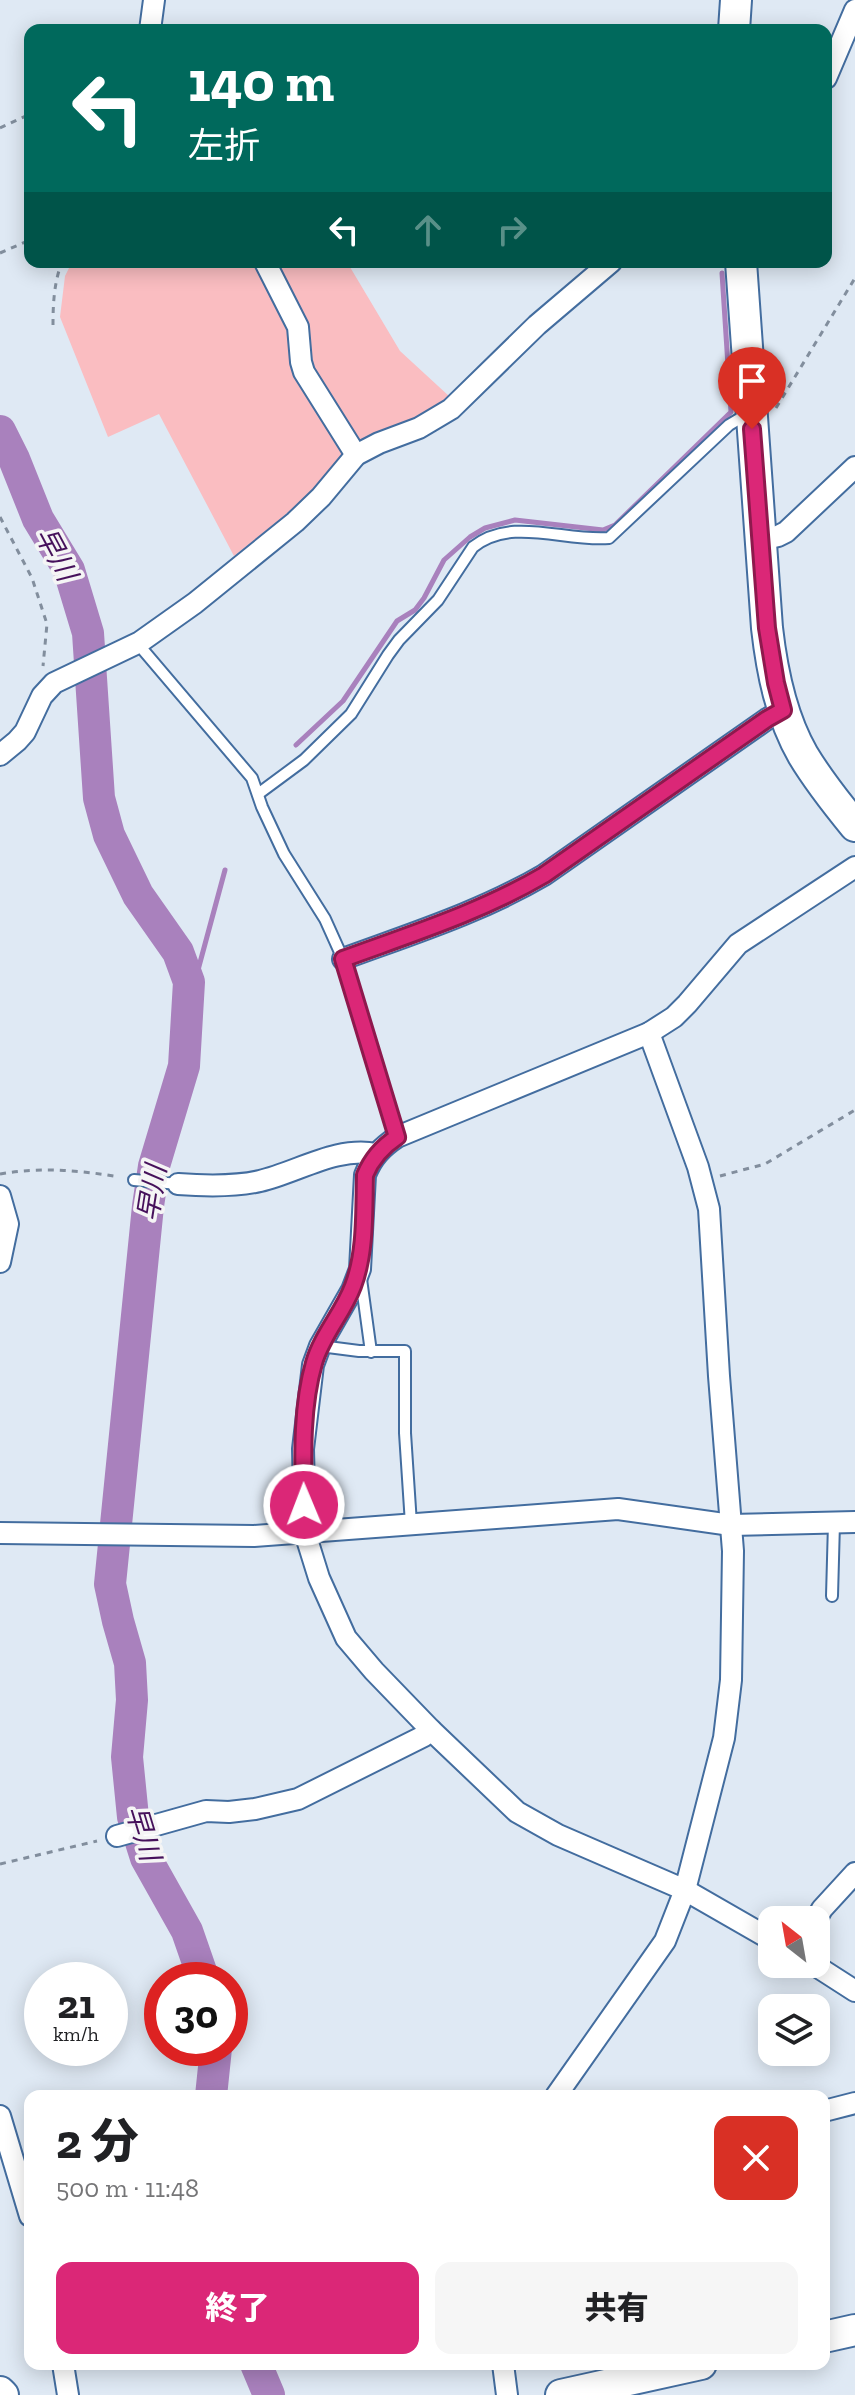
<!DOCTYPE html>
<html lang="ja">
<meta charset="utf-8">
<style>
body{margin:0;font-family:"Zilla Slab","Noto Sans JP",serif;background:#f6f6f6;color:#202124;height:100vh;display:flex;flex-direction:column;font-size:30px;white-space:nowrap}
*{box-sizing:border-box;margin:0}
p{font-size:26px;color:#757577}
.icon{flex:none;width:44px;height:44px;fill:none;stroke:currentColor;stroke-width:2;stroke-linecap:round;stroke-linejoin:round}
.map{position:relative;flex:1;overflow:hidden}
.details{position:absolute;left:24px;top:2090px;width:806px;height:280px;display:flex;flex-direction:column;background:#fff;border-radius:16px;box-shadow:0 4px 20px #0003}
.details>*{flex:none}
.hud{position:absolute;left:24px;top:24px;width:808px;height:244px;border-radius:16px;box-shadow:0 4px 20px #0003;background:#00695c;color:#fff;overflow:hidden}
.needle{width:52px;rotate:329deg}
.fabs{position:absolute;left:758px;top:1906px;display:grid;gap:16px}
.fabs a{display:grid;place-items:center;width:72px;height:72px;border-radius:16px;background:#fff;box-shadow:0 4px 20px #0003;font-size:40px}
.speed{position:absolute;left:24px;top:1962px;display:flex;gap:16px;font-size:40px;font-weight:700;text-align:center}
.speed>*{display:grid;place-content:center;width:104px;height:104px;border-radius:50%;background:#fff;box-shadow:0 4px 20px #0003;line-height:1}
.speed small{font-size:20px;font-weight:400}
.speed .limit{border:12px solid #d22;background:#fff;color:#111}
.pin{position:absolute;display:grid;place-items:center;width:68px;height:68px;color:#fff;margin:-82px -34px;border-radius:50% 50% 50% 0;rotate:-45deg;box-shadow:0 0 8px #0007}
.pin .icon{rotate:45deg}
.me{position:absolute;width:88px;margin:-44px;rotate:359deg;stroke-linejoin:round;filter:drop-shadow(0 0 6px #0008)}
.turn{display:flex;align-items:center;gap:28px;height:168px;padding:0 32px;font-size:36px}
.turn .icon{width:104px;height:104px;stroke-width:2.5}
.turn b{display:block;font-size:56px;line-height:68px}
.lanes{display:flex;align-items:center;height:76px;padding:0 32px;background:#0003;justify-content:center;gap:40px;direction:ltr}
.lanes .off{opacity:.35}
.round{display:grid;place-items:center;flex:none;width:84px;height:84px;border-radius:16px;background:#f6f6f6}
.summary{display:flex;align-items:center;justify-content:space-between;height:136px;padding:0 32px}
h1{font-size:48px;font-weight:800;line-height:60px}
.primary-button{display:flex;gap:16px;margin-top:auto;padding:16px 32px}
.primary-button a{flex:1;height:92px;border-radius:16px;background:#db2777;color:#fff;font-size:32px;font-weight:800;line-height:92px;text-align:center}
.primary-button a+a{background:#f6f6f6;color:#202124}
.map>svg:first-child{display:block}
</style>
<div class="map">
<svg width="855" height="2395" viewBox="0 0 855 2395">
<rect width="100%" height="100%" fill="#dfe9f4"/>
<g fill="#fabdc1">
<path d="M72,262H257L289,325L298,384L345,454C312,495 275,524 234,556L159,414L108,437L60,317L65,276Z"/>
<polygon points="274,262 347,262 400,351 450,397 418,419 361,443 356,441 312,373"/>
</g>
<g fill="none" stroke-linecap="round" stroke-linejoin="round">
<g stroke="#a981bd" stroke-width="5">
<polyline points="296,745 343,701 397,621 415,610 424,598 444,560 470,537 485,528 515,520 603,530 615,525 731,412 722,273"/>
<polyline points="189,982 198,970 225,870"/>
</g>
<g stroke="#a981bd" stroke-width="32">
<polyline points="0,431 14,459 38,519 69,570 88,633 99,798 109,835 138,895 178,952 189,982 184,1066 154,1166 148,1206 110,1584 118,1621 130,1663 132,1700 127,1757 133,1817 146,1858 187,1931 204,1980"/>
<polyline points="211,2096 216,2048"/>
<polyline points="256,2364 269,2395"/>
</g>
<g stroke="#436d9f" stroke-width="14">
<g id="lane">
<polyline points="140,642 144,651 252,778 262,807 284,854 325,919 343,959 397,1137"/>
<path d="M258,794L304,760L351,714L388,655L399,640L438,600L473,547C512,516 564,542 609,538L729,425L739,419L749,417"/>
<polyline points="134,1180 178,1184"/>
<polyline points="361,1279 371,1352"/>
<polyline points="320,1346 359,1351 405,1351 405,1433 411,1524"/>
<polyline points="832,1596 834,1523"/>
</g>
</g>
<g stroke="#436d9f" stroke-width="24">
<g id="street">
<polyline points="150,30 154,0"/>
<polyline points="826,78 855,10"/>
<polyline points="265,262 298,327 301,362 304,372 356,455"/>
<polyline points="761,540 778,536 786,532 855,467"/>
<polyline points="0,755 17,741 25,732 42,696 54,683 140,642 195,603 295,522 321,497 356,455 379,443 419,428 451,409 537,325 611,262"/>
<path d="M343,959C411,934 481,912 544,875L767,719L783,710"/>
<path d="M178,1184C205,1186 234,1187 260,1181C298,1172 337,1146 376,1154"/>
<polyline points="0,1196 8,1224 0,1262"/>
<polyline points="0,1533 254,1536 618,1509 731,1525 855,1522"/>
<polyline points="117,1836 206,1811 229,1812 255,1809 298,1799 424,1736 431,1730"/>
<polyline points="816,1920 822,1909 855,1873"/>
<path d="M772,1940L685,1890L558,1835L517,1812L431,1730L374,1671L346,1638L319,1578L305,1533L303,1449L313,1365L320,1346L352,1290L360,1269L365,1175C372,1157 382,1147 397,1137L649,1033L674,1017L687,1004L738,944L855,867"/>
<polyline points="813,1964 855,1991"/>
<polyline points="556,2096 665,1941 685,1890 724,1738 731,1680 733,1551 719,1376 709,1209 698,1167 649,1033"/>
<polyline points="824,2111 855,2103"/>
<polyline points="0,2116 30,2216"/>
<polyline points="63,2364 68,2395"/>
<polyline points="503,2364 507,2395"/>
</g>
</g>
<g stroke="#436d9f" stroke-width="34">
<g id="secondary">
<polyline points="734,30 736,0"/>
<path d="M741,262L767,628C772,672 781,717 803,755C818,780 837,804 855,826"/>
<polyline points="824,2337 855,2330"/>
<polyline points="0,2392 3,2395"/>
<polyline points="561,2395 701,2364"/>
</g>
</g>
<g stroke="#828e9d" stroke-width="3" stroke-dasharray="6 6" stroke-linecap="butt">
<polyline points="0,128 30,114"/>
<polyline points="0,253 30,240"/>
<path d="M53,325C53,304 54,282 62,262"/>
<polyline points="776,408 855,278"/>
<polyline points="0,517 32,578 47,624 43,666"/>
<path d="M0,1174C41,1167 79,1170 119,1177"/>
<polyline points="720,1176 765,1164 855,1110"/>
<polyline points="0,1864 97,1841"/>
</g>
<use href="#lane" stroke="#fff" stroke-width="10"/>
<use href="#street" stroke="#fff" stroke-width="20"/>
<use href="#secondary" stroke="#fff" stroke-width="30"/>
</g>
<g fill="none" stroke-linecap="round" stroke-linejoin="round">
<g stroke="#8e194d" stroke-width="20">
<path id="route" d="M304,1505C303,1458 301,1408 314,1363C322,1335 343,1313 353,1286C366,1252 364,1211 365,1175C372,1158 382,1147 397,1137L343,959C411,934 481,912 544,875L767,719L783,710L776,683L767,628L752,429"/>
</g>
<use href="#route" stroke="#db2777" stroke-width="14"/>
</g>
<g text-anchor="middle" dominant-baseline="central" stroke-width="7" stroke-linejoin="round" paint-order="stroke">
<g font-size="28" font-style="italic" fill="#46115b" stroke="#f5f5f5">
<text transform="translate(56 554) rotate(62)">早川</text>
<text transform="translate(152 1193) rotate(-81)">早川</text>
<text transform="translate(143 1833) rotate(73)">早川</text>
</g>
</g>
</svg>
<div class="fabs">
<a><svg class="needle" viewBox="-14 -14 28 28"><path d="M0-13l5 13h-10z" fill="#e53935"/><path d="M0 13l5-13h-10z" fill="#757577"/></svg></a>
<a><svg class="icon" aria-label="layers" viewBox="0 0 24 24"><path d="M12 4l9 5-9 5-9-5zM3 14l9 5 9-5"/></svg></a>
</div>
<div class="speed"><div>21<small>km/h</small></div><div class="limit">30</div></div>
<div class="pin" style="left:752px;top:429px;background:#d93025"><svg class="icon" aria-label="arrive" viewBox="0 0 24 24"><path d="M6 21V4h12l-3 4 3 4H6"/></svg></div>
<svg class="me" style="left:304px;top:1505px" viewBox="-20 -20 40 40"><circle r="17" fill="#db2777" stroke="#fff" stroke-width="3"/><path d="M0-11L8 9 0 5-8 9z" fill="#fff"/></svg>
<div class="hud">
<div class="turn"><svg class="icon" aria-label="left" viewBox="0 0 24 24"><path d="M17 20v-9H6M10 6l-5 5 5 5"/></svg><div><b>140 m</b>左折</div></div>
<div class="lanes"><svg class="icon" aria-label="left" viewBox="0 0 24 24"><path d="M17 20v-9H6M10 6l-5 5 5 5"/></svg><svg class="icon off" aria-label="ahead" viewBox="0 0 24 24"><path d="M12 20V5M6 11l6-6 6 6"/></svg><svg class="icon off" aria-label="right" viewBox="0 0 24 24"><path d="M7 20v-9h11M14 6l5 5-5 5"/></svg></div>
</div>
<section class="details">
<div class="summary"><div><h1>2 分</h1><p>500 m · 11:48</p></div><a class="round" style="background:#d93025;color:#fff"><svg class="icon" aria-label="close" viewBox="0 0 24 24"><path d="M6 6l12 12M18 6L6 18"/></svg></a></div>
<div class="primary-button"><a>終了</a><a>共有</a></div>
</section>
</div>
